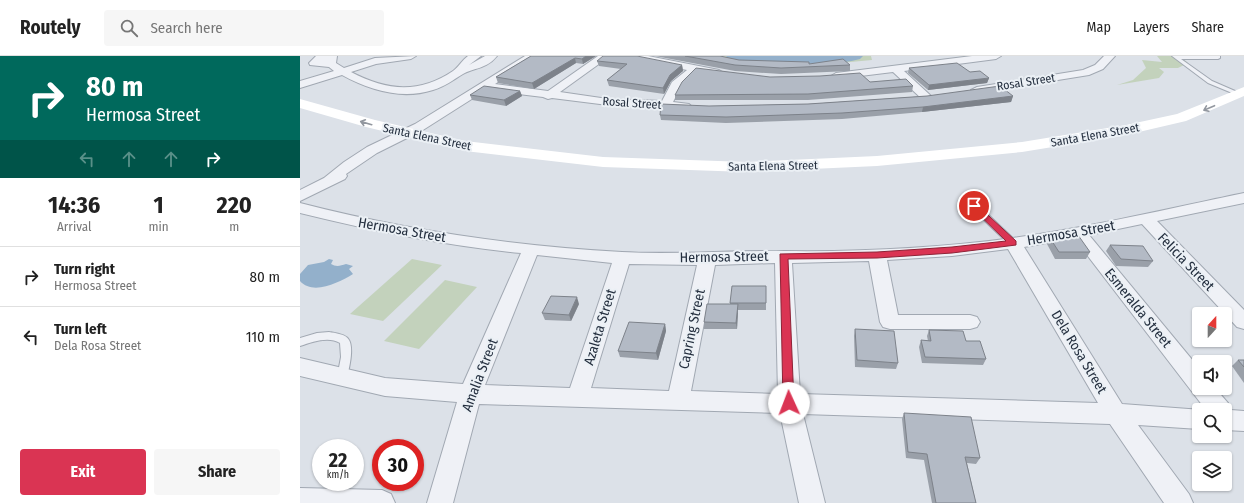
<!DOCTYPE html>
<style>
body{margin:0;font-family:"Fira Sans Condensed",sans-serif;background:#f6f6f6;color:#222;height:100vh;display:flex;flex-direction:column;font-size:15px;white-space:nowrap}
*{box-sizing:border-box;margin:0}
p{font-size:13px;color:#767676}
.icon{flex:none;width:22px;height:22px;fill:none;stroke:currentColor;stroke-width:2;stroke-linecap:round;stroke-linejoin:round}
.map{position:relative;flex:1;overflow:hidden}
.details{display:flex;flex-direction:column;background:#fff;width:300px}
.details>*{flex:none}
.hud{background:#00695c;color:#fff;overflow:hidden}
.needle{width:26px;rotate:21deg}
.buttons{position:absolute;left:892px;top:251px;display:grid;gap:8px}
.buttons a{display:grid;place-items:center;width:40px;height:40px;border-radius:4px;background:#fff;box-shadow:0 1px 3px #0004;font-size:20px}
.speed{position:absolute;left:12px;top:383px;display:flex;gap:8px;font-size:20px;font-weight:700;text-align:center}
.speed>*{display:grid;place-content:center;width:52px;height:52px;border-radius:50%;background:#fff;box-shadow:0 1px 3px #0004;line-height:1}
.speed small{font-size:10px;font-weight:400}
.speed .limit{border:6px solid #d22;background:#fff;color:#111}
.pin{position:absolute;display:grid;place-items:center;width:34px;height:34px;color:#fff;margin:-17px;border:2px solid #fff;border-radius:50%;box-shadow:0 1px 4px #0007}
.me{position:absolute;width:44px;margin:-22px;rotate:358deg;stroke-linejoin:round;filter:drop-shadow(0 0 3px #0008)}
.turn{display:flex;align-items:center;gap:14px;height:84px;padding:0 20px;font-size:18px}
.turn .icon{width:52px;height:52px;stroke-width:2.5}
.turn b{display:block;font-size:28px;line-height:34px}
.lanes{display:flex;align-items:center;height:38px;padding:0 20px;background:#0003;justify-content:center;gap:20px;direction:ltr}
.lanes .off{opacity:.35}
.eta{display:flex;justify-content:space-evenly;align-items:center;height:68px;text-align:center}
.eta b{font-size:24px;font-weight:700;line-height:28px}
.cta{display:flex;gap:8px;margin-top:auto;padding:8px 20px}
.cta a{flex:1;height:46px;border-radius:4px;background:#da3453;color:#fff;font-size:16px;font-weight:700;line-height:46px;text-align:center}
.cta a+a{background:#f6f6f6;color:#222}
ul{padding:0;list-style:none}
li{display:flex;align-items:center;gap:12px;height:60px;padding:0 20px;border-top:1px solid #e0e0e0}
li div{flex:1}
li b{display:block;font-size:15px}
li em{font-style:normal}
header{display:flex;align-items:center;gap:24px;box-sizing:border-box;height:56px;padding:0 20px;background:#fff;border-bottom:1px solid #e0e0e0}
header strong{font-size:19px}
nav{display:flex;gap:22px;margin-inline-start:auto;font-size:14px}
.search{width:280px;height:36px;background:#f6f6f6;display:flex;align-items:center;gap:10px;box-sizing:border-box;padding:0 14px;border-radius:4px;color:#767676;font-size:15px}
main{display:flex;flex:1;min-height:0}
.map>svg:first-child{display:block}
</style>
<header>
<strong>Routely</strong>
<div class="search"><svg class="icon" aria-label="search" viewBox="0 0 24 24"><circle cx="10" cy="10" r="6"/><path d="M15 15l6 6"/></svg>Search here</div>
<nav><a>Map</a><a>Layers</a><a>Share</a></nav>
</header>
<main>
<section class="details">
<div class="hud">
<div class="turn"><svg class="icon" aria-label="right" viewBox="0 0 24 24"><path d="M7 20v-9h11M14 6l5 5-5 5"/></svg><div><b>80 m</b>Hermosa Street</div></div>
<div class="lanes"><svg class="icon off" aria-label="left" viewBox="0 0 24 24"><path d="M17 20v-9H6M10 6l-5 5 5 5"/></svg><svg class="icon off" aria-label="ahead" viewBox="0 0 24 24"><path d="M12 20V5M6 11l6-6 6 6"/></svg><svg class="icon off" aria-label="ahead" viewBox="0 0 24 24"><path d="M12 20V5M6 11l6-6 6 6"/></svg><svg class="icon" aria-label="right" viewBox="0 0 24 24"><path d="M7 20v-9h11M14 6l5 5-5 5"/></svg></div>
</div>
<div class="eta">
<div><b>14:36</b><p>Arrival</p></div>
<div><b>1</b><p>min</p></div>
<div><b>220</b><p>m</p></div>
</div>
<ul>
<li><svg class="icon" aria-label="right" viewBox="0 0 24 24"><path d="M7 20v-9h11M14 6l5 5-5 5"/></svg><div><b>Turn right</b><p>Hermosa Street</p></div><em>80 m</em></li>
<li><svg class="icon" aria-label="left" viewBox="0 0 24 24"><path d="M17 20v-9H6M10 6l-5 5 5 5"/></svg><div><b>Turn left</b><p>Dela Rosa Street</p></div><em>110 m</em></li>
</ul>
<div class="cta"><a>Exit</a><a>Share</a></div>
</section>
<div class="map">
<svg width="944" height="447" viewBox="0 0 944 447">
<rect width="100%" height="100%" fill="#dce1e8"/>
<g fill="#c3d2bc">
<polygon points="410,0 571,0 572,4 529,8 528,5 466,10"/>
<polygon points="857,0 880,0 888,7 878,12 859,12 864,16 859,22 817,29 833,24 846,12 842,4 862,6"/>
<polygon points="112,203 142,209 83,265 50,258"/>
<polygon points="145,224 177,231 119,293 84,285"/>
</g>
<path fill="#93b0cb" d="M29,203L33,204L31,208C36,211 40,210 46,208L53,210L49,213L53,218C40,226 13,240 0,225V218L8,209L24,206Z"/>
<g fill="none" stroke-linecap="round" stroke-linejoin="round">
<path fill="#93b0cb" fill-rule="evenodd" d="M426,0H563L560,3C520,13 475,10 434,5L429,3Z"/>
<g stroke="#a1a8b2" stroke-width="2">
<g id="lane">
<polygon points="872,0 920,0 920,2 918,3 881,3 912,25 942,38 937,39 908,27"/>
<polygon points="671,148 677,148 716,185 717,187 716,189 710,189 671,152"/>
<path d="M29,276C35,277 46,278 49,284C54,293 49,312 47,322L46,325L42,326L38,325L37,322L41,301L40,287C28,280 13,286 0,290V282L17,277Z"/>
</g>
</g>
<g stroke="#a1a8b2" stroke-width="2">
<g id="street">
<path d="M16,0H37L36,7L44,12L75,2L116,0L111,3L76,8L51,16C87,35 119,38 153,15C159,11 162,4 168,0H181L169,9L185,0H197C187,13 173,12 163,18C153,24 144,31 133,34C102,44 69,34 42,19L0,32V25L34,15L29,11L10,9L9,7Z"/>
<polygon points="225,0 237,0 195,28 248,35 298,0 310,0 260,36 308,43 362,45 372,26 387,14 333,3 328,0 348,0 419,14 424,17 419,20 397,16 381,30 373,46 389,48 391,50 389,52 385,54 308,49 252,42 248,43 243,41 186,34 123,74 77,97 46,118 47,120 45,123 0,145 0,134 24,122 44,106 67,91 115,68"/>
<polygon points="672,0 701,0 696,3 604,15 630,39 632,41 630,43 622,43 593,16 536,23 531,20 536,17"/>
<polygon points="804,0 815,0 803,13 789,19 677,37 671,34 677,31 783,14 795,9"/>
<path d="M944,137V147L857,165L944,254V273L937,271L842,168L789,179L899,312V332H915L928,347L931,354L944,355V375L925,374V354H906L774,182L724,191L822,348L902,354H899V373L838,369L889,438L893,447H864L810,368L503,358L525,447H499L480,357L179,348L153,447H127L157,346L85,340L0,320V302L85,322L163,328L221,197C146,190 73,175 0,157V147C105,174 213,190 322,196C376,199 430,194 484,195C560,196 638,192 713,182C791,171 867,153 944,137ZM708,193L798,347L500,338L492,207L569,205L580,266L583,271L590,273H670L677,271L680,266L677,261L670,259H598L587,204L652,200ZM237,199L312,207L270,332L185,329ZM475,207L478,338L391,335L415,209ZM329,208L397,209L369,335L291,332Z"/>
<polygon points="0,432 82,434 91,438 95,447 0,447"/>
</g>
</g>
<use href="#lane" fill="#eff1f6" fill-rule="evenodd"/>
<use href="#street" fill="#eff1f6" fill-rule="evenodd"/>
<polygon fill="#fff" fill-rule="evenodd" points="944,31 944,40 886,65 826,79 722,96 577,110 447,116 303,111 165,95 66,71 0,52 0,43 75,64 165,85 303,101 447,106 577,100 722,86 826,69 877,58"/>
</g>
<g fill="#9aa0a9">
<polygon points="231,0 296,0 283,8 276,7 234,33 198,27 196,21"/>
<polygon points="355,0 420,0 439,4 509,8 550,9 550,15 481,18 435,15"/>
<polygon points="297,5 382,9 383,15 371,25 364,38 309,30 307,24 321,13 299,10"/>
<polygon points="609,12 670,16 689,22 687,27 628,34 608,17"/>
<polygon points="470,21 570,26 613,30 612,36 508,44 375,44 375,39"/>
<polygon points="220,35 222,40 206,50 172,44 170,39"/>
<polygon points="627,40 713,40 711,46 622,56 542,63 426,67 361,64 360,59 409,50 508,48"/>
<polygon points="750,182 790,196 786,203 755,203 747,188"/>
<polygon points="810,189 853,205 848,211 816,210 806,195"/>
<polygon points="466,230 466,254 438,254 437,273 404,273 404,266 430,248 430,247"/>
<polygon points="279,248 271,265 245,264 242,257"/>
<polygon points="365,268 366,275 358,304 320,301 318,295"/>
<polygon points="555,273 598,307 596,313 555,311 554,280"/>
<polygon points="629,274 666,285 686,303 683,309 622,307 619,291 621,284 628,285 627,280"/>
<polygon points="938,304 944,304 944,327 932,310"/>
<polygon points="604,357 680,402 676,408 667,407 676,447 632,447 624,404 606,402 602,363"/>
</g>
<g fill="#7d828a">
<polygon points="286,0 296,0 283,8 282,3"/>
<polygon points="275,2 276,7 234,33 232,27"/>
<polygon points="382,9 383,15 371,25 364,38 363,32 370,19"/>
<polygon points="689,22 687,27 628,34 629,29"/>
<polygon points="220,35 222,40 206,50 204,44"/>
<polygon points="713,40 711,46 622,56 623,51"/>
<polygon points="277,241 279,248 271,265 269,259"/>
<polygon points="438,248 438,255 437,273 436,267"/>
<polygon points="365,268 366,275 358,304 356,297"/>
</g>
<g fill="#b3bac5" stroke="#7d828a">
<polygon points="231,0 286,0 282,3 275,2 232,27 196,21"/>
<polygon points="303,0 337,0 382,9 370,19 363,32 307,24 327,8 297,5"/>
<polygon points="385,0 420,0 439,4 509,6 509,8 543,3 550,9 481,12 435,9"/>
<polygon points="657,7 670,16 680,15 689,22 629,29 609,12"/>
<polygon points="396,12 470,21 520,20 560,17 570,26 606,23 613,30 508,38 375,39 382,26"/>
<polygon points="184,30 220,35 204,44 170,39"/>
<polygon points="700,30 713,40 623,51 542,57 426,61 360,59 361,48 409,50 508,48 627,40"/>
<polygon points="766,179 778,179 790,196 759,196 750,182"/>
<polygon points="810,189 843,190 853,205 821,203"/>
<polygon points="432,230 466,230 466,247 430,247"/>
<polygon points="251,240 277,241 269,259 242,257"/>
<polygon points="407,248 438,248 436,267 404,266"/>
<polygon points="329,266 365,268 356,297 318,295"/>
<polygon points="555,273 594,275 598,307 557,304"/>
<polygon points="629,274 663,275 666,285 680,285 686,303 625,301 621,284 631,285"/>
<polygon points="938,304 944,304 944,311"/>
<polygon points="604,357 671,361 680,402 665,401 676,447 636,447 627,398 608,396"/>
</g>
<defs><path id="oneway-shaft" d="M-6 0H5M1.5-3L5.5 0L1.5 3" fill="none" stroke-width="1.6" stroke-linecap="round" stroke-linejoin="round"/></defs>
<g stroke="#92979f">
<use href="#oneway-shaft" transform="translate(909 52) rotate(157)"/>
<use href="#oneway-shaft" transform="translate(66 67) rotate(-164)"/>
</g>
<polygon fill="#da3453" stroke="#8e2236" points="671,148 676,148 716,185 716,189 652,197 577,202 488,203 494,347 493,351 489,352 485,351 483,347 480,198 577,196 652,191 706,185 671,151"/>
<g text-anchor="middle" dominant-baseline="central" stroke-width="4" stroke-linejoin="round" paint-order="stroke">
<g font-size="12" fill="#242f3f" stroke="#ebf0f5">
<text transform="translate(726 26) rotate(-9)">Rosal Street</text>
<text transform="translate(332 47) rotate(4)">Rosal Street</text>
<text transform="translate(795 79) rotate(-10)">Santa Elena Street</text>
<text transform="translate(127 81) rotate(12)">Santa Elena Street</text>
<text transform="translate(473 110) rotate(-1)">Santa Elena Street</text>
</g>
<g font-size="14" fill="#242f3f" stroke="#ebf0f5">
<text transform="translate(102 174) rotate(10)">Hermosa Street</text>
<text transform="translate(771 177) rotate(-10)">Hermosa Street</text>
<text transform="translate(424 201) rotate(-1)">Hermosa Street</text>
<text transform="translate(886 206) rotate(46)">Felicia Street</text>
<text transform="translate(838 252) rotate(51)">Esmeralda Street</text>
<text transform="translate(300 271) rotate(-73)">Azaleta Street</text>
<text transform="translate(392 273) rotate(-78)">Capring Street</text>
<text transform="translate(779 296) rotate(59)">Dela Rosa Street</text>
<text transform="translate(180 319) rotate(-69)">Amalia Street</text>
</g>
</g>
</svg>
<div class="buttons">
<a><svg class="needle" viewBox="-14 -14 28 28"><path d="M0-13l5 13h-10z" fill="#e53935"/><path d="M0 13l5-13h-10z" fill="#767676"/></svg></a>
<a><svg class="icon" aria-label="sound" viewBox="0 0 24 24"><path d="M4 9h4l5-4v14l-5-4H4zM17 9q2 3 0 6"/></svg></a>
<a><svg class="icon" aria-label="search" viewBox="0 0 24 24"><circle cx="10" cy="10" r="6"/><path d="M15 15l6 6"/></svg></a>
<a><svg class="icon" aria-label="layers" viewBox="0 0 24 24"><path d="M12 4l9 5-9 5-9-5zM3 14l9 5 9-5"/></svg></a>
</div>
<div class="speed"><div>22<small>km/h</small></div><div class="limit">30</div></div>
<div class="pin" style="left:674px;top:150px;background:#d93025"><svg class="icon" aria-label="arrive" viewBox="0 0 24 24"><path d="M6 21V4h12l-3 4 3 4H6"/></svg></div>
<svg class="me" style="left:489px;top:347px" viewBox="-20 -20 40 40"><circle r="19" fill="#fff"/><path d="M0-13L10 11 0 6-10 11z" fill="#da3453"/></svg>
</div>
</main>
